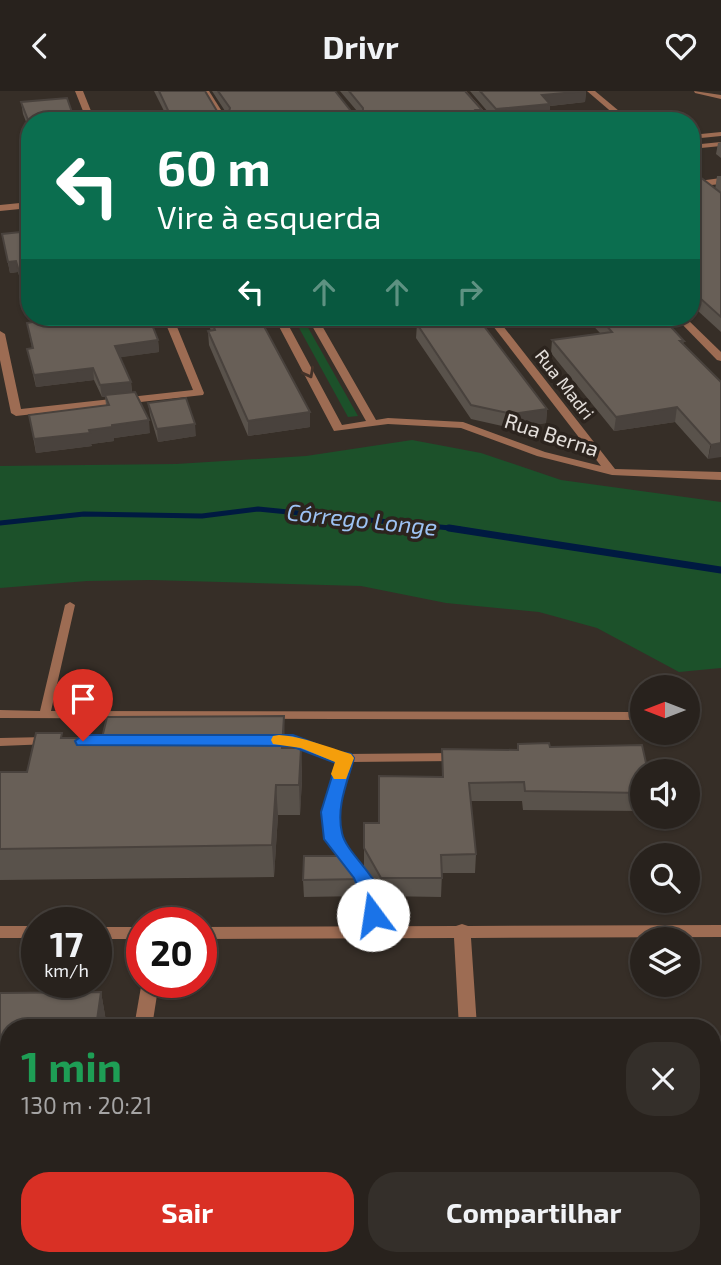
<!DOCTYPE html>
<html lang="pt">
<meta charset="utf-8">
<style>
body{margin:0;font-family:"Exo 2",sans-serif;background:#342f2a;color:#f1f3f6;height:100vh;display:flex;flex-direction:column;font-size:26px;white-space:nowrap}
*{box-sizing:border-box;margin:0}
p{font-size:23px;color:#a5a4a4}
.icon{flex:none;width:38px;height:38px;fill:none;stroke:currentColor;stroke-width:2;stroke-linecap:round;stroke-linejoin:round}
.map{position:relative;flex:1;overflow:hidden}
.details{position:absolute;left:0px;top:928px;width:721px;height:247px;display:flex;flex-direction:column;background:#28221d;border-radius:28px 28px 0 0;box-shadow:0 2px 5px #0004,0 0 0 2px #443f3b}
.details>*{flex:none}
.top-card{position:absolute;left:21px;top:21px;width:679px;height:214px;border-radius:28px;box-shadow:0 2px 5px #0004,0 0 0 2px #443f3b;background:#0b6e4f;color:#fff;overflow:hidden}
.needle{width:46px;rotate:270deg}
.tools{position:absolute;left:630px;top:584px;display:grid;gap:14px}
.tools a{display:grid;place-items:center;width:70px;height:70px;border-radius:50%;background:#28221d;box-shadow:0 2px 5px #0004,0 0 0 2px #443f3b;font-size:35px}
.speed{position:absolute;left:21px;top:816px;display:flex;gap:14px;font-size:35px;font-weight:700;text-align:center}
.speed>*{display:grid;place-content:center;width:91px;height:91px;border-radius:50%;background:#28221d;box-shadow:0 2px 5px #0004,0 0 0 2px #443f3b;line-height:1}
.speed small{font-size:18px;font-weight:400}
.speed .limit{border:10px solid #d22;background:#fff;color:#111}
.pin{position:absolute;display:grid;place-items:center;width:60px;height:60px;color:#fff;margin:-72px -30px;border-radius:50% 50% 50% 0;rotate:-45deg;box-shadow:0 0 7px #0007}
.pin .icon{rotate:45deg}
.me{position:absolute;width:77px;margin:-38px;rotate:346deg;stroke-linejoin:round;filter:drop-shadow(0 0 5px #0008)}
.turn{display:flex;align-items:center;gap:24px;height:147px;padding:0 21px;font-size:32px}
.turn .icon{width:91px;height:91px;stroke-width:2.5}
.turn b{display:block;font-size:49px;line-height:60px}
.lanes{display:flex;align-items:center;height:66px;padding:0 21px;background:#0003;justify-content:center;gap:35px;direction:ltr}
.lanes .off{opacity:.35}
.round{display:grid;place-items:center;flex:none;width:74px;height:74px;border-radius:28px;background:#342f2a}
.headline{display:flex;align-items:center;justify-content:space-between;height:119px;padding:0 21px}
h1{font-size:42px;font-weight:700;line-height:52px;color:#1e9e55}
.primary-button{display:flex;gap:14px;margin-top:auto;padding:14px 21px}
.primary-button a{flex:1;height:80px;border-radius:28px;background:#d93025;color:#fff;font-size:28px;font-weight:700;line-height:80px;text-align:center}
.primary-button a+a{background:#342f2a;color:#f1f3f6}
header{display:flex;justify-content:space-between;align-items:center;height:91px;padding:0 21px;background:#28221d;font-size:32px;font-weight:700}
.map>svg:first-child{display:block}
</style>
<header><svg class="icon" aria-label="back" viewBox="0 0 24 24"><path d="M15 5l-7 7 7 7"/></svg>Drivr<svg class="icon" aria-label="heart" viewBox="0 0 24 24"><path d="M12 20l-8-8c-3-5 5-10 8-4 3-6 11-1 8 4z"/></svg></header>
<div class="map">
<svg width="721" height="1174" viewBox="0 0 721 1174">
<rect width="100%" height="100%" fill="#362e27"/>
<g fill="#1c512a">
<polygon points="293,226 302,226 358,325 348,326"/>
<polygon points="412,349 481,362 561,389 721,411 721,577 679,581 597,537 539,521 446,512 361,495 151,489 87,490 0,497 0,375 176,373 306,365"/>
</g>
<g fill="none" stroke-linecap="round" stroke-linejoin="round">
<polyline stroke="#001a41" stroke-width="5" points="0,432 84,423 202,425 258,418 460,438"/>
<polyline stroke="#001a41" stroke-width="7" points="449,437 721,479"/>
<g fill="#9d6c53" fill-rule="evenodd">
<polygon points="70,511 75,514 51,620 637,621 641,623 642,625 637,629 0,627 0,619 40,620 65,514"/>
<path d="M272,645C298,647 320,659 345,663L456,662L462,666L456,670L350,671L335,721L339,747L365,781L379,808V840L377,843L373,845L369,843L367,840V808L356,786L327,748L323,721L339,670L293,655L268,652L266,649L268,646Z"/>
<polygon points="46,646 50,647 52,650 50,653 0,655 0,647"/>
</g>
<g fill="#9d6c53" fill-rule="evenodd">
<polygon points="75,0 83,0 95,30 87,30"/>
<polygon points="201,0 209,0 228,30 220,30"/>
<polygon points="458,0 466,0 493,30 485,30"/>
<polygon points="587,0 595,0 631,30 622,30"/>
<polygon points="694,0 721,4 721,8 695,2"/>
<polygon points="721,41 721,45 691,48 691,44"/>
<polygon points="721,51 721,55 691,58 691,54"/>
<polygon points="721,87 721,93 691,96 691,91"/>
<polygon points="30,111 30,117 0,120 0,114"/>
<polygon points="163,226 173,226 204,302 203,304 16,325 11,322 0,269 0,240 5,243 21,318 193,299"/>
<polygon points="274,226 284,226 342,334 366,330 307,226 317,226 376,329 388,327 463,331 545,361 601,375 486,226 496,226 615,378 721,381 721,389 612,384 537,365 461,337 388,333 334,340"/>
<polygon points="675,226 685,226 721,261 721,270 717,269"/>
<polygon points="462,833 468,835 721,834 721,846 471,847 477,936 459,936 454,847 201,848 201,836 456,835"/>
<rect x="0" y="835" width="37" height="12"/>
<rect x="96" y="836" width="46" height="12"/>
<polygon points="142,890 159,891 152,936 134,936"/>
<polygon points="101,1166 121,1166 119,1174 99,1174"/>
<polygon points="472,1166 492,1166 493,1174 473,1174"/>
</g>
</g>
<g fill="#59524b">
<polygon points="154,0 205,0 217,20 225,20 212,0 335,0 351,20 357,20 340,0 465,0 482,19 481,30 169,30"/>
<polygon points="470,0 586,0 585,11 550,15 549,24 495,29"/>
<polygon points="21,11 30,30 30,41 23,23"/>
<polygon points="721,51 721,67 716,63 718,52"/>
<polygon points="717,85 721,85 721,241 698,220"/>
<polygon points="30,140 30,224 18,181 10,182 2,143"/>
<polygon points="30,226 149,226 158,249 159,261 120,266 131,291 132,301 150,342 114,347 114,350 91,353 92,355 36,362 29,324 106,314 105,306 102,306 94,289 36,296 27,258 32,257 27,232 32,231"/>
<polygon points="206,226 259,226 310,336 248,345 209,254 208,240 211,240"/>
<polygon points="415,226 477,226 547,318 546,332 511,337 471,328 416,247 417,233 420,233"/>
<polygon points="585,226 662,226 684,250 683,253 721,291 708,368 675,331 614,340 551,262 552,249 600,242"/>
<polygon points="148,312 196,345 158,351 150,324"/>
<polygon points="63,647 301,657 302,688 300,724 278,724 274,786 0,789 0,681 27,681"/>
<polygon points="518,653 550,656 642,681 642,720 523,719 522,710 471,710 476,763 475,782 442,782 441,806 381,805 364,776 364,750 379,732 442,686 442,658 517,659"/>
<polygon points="363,788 363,805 304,806 303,789"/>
<polygon points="101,901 106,930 105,936 9,936 9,988 0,988 0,902"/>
<rect x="0" y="1073" width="9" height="48"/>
<polygon points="300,1166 440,1166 439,1174 300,1174"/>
</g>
<g fill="#49423d">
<polygon points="586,0 585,11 550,15 549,24 495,29 496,18 542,4"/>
<polygon points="476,19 482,19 481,30 473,30 474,24"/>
<polygon points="383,23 383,30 313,30"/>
<polygon points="435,26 435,30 397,30"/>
<polygon points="16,170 18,181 10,182 8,171"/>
<polygon points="700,207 698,220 691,221 691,208"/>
<polygon points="158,249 159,261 116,267 115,255"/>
<polygon points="93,277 94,289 36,296 34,284"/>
<polygon points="131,291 132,303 102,306 100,294"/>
<polygon points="677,316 675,331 614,340 616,326"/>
<polygon points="547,318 546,332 511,337 512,323"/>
<polygon points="310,321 310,336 248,345 248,330"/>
<polygon points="149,329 150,342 114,347 114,350 91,353 92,355 36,362 34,348 89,339 112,334"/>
<polygon points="195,333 196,345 158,351 157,338"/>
<polygon points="721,352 721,366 708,368 711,354"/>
<polygon points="284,625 285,656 284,688 282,657"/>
<polygon points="301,657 302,688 300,724 299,694"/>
<polygon points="276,694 278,724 274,786 272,754"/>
<polygon points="101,901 106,930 105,936 96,936"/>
</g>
<g fill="#685f57" stroke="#49423d" stroke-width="2">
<polygon points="159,0 205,0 217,20 229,21 230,17 218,0 335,0 351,20 363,21 363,17 349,0 465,0 482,19 476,19 480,23 474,24 480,30 438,30 435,26 388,30 383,23 313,30 173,30"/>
<polygon points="480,0 586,0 542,4 550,13 496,18"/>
<polygon points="67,7 75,30 30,30 30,34 21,11"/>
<polygon points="691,86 700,86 721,102 721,226 700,207 691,208"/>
<polygon points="30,140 30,219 16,170 8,171 2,143"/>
<polygon points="32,226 149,226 158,249 115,255 131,291 100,294 93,277 34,284 27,258 33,257 27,232 33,231"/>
<polygon points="210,226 259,226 310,321 248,330 208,240 215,239"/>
<polygon points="426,226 477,226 547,318 512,323 471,314 417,233 429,231"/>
<polygon points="599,226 662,226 684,250 680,250 721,291 721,352 711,354 677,316 616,326 552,249 612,241"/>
<polygon points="135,301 149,329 112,334 112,336 89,339 90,342 34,348 29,324 109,314 105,304"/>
<polygon points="186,307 195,333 157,338 148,312"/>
<polygon points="284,625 282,657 301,657 299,694 276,694 272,754 0,758 0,681 27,681 36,642 62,642 61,647 102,647 107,626"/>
<polygon points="549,652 550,656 642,654 648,681 642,681 642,702 525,700 524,691 469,692 476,763 441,764 442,787 381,787 364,757 364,732 379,732 379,685 443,686 442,658 518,659 518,653"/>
<polygon points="304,765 350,765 363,788 303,789"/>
<polygon points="101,901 96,936 9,936 9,959 0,959 0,902"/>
<rect x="0" y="1073" width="9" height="23"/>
</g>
<defs><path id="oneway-chevron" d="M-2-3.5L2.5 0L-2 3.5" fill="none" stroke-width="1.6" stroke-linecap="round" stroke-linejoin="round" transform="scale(1.75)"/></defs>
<use stroke="#433229" href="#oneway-chevron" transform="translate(309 282) rotate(62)"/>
<path fill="#1a73e8" stroke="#114b97" stroke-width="2" d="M83,644H293L334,660L351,663L354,667C347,692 336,716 342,742C347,767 397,797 380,829H366L363,808L354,787L324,748L321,721L336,672L291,655L77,654L75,650Z"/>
<path fill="#f59e0b" d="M279,644C305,646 327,656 351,663L354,667L346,688H334L331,683L335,671L301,657L273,653L271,649L273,645Z"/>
<g text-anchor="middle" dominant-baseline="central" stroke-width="7" stroke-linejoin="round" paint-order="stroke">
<g font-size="18" fill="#e4dfdb" stroke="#2c241e">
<text transform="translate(565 293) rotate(52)">Rua Madri</text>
</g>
<g font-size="21" fill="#e4dfdb" stroke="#2c241e">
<text transform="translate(552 343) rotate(18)">Rua Berna</text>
</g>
<g font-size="23" font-style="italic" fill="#9dc2f3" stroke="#2c241e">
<text transform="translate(362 428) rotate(6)">Córrego Longe</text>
</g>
</g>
</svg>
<div class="tools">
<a><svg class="needle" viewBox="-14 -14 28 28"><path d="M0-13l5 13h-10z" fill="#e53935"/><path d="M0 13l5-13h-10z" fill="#a5a4a4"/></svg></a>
<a><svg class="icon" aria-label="sound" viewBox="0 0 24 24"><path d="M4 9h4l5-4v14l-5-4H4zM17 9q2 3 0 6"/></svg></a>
<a><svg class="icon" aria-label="search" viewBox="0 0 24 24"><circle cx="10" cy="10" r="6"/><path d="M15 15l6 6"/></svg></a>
<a><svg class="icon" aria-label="layers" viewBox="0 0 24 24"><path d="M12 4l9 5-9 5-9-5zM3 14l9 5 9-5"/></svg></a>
</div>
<div class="speed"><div>17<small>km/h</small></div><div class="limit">20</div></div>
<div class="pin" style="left:83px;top:650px;background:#d93025"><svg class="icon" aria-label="arrive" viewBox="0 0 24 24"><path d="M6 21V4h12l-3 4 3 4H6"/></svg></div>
<svg class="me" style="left:373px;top:824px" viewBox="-20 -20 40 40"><circle r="19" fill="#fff"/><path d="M0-13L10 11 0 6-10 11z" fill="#1a73e8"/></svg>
<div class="top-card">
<div class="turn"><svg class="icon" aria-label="left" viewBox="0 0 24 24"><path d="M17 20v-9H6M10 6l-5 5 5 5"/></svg><div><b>60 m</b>Vire à esquerda</div></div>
<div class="lanes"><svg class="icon" aria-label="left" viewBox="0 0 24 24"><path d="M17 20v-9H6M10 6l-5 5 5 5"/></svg><svg class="icon off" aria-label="ahead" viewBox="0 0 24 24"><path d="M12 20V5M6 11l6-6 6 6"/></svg><svg class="icon off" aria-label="ahead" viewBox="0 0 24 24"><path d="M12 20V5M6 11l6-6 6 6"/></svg><svg class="icon off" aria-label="right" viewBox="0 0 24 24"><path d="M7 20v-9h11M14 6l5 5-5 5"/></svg></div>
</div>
<section class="details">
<div class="headline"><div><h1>1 min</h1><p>130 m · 20:21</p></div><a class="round"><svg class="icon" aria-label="close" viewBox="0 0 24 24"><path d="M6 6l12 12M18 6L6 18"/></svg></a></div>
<div class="primary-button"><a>Sair</a><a>Compartilhar</a></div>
</section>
</div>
